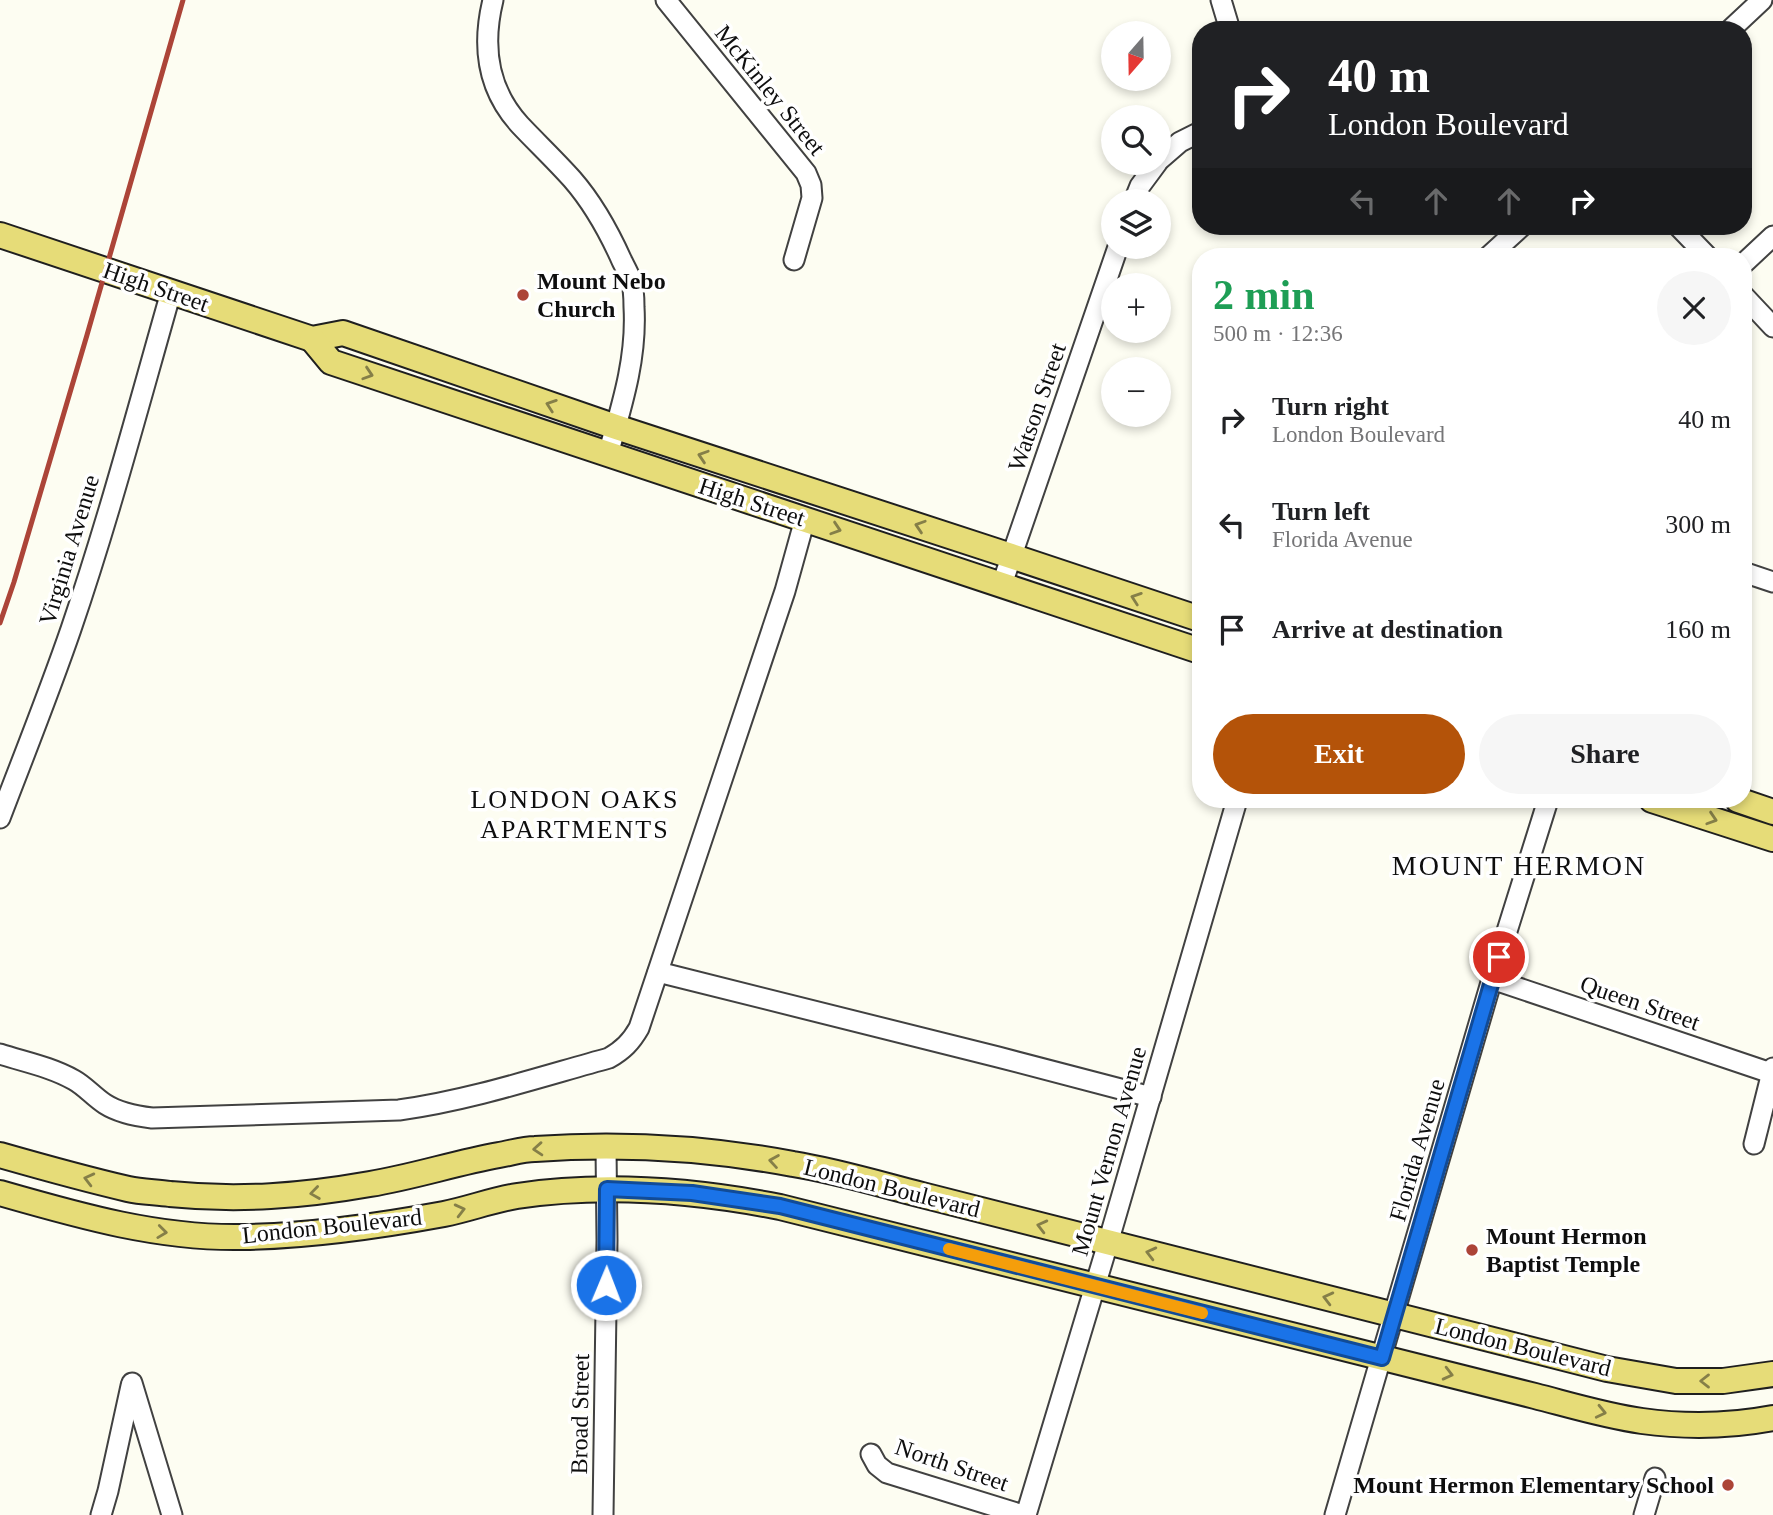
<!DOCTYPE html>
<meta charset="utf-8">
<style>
body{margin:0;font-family:"Times New Roman",serif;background:#f6f6f6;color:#202124;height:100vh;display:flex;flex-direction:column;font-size:26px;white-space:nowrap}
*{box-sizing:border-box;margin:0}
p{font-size:23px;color:#757577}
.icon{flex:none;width:38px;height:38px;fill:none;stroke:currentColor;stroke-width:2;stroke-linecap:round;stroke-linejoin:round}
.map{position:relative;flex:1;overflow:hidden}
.panel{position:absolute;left:1192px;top:248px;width:560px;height:560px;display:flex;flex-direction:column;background:#fff;border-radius:28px;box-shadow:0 4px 10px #0003}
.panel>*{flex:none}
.guide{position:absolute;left:1192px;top:21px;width:560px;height:214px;border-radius:28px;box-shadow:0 4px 10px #0003;background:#202124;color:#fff;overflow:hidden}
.needle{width:46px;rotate:200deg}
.fabs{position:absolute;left:1101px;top:21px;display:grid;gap:14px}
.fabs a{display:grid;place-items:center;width:70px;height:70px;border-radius:50%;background:#fff;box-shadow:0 4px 10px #0003;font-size:35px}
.pin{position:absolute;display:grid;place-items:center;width:60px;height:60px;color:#fff;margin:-30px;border:4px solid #fff;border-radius:50%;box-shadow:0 2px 7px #0007}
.me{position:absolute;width:77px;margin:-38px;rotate:1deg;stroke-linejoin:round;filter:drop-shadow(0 0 5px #0008)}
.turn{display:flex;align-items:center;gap:24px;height:147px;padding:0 21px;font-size:32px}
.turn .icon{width:91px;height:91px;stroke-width:2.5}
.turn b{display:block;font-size:49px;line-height:60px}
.lanes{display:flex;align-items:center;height:66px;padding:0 21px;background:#0003;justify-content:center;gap:35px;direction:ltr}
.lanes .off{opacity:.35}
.round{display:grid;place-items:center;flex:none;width:74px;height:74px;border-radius:37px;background:#f6f6f6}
.summary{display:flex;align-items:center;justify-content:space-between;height:119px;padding:0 21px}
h1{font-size:42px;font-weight:800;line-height:52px;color:#1e9e55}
.cta{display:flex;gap:14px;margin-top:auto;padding:14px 21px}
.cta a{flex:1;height:80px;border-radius:42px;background:#b45309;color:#fff;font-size:28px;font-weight:800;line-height:80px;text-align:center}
.cta a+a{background:#f6f6f6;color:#202124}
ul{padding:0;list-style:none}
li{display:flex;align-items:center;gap:21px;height:105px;padding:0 21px}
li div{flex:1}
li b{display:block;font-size:26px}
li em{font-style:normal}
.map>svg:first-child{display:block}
</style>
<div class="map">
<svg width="1773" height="1515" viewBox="0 0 1773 1515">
<rect width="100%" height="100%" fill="#fdfdf2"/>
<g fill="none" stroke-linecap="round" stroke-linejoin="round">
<g stroke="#414141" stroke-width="23">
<g id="minor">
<path d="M493,0C482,45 487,89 520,125C537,143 555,160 572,179C593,203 609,232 622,261C625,267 629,274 631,280C634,289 634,298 634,307C637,358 622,405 608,454"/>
<polyline points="666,0 806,173 811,185 812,198 794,260"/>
<polyline points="1221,0 1230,30"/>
<polyline points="1730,30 1762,0"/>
<polyline points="1158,161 1180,142 1200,132"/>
<polyline points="1134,201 1140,186 1157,163"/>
<polyline points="1678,226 1708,257"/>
<polyline points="1488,257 1522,226"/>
<polyline points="1743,264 1773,236"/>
<polyline points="1743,295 1773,327"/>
<polyline points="1743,572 1773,582"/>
<polyline points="1002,584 1118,247"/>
<path d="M0,818C24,755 49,693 71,629C109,518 139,404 171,292"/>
<polyline points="658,972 998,1057 1151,1097"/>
<polyline points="1492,979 1771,1073"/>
<path d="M0,1054C25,1062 51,1067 74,1080C85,1086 94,1097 105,1104C119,1113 135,1116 152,1118L399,1110C471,1100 540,1077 609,1058C623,1050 631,1042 639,1028L785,591L805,519"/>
<polyline points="1754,1144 1773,1068"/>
<polyline points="132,1383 172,1515"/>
<polyline points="871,1454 877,1465 887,1473 1023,1515"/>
<polyline points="101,1515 108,1491 131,1386"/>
<polyline points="603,1515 607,1240 606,1147"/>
<polyline points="1026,1515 1108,1243 1237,800"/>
<polyline points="1335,1515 1492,979 1548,800"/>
<polyline points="1644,1515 1655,1478"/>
</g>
</g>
<g stroke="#1f1f1f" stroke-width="28">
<g id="major">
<polyline points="0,235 312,339 343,333 616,427 1011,556 1200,619"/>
<polyline points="312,339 331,362 1200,651"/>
<polyline points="1652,800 1773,839"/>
<polyline points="1738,800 1773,812"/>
<path d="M0,1155C42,1167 85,1179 128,1189C141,1192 156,1192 170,1194C239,1201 302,1196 370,1184C413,1177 455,1163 499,1155C511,1153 523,1149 535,1149C621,1143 708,1148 793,1164C837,1171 879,1184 922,1195L1607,1369L1676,1381H1723L1773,1374"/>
<path d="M0,1193C80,1216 160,1239 244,1237C311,1236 379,1226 444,1214C469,1209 492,1200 517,1196C604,1183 693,1190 780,1207L1535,1396C1570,1405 1606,1416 1642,1421C1685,1427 1731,1426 1773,1418"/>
</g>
</g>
<use href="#minor" stroke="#fff" stroke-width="19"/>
<use href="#major" stroke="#e6dc78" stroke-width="24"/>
<polyline stroke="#ac4438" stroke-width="5" points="0,623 14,582 87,335 183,0"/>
</g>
<defs><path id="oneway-chevron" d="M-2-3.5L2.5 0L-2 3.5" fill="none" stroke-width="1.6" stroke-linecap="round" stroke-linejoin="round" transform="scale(1.75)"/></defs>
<g stroke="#857f48">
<use href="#oneway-chevron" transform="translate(368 374) rotate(18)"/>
<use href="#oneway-chevron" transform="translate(551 405) rotate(-161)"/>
<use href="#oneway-chevron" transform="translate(703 456) rotate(-162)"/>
<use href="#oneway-chevron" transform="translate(920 526) rotate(-162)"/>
<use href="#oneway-chevron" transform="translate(836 529) rotate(18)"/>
<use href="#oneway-chevron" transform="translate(1136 598) rotate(-161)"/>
<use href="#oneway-chevron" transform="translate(1712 819) rotate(18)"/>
<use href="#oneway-chevron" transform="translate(538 1149) rotate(176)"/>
<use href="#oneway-chevron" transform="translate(774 1161) rotate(-171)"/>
<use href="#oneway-chevron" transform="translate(89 1179) rotate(-166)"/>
<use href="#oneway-chevron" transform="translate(315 1193) rotate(172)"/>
<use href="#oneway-chevron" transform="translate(460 1210) rotate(-14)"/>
<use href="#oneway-chevron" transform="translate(1042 1226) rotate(-166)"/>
<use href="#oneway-chevron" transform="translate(162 1232) rotate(7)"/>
<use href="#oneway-chevron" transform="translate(1151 1253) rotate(-166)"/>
<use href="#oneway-chevron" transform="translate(1328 1298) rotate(-166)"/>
<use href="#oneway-chevron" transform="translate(1448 1374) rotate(14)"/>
<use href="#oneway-chevron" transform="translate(1705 1381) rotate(-180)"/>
<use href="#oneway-chevron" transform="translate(1601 1412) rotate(13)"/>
</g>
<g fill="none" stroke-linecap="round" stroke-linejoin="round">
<g stroke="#114b97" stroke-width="18">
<polyline id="route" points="606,1285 607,1189 692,1193 780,1206 1382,1358 1499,957"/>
</g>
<use href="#route" stroke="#1a73e8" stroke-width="12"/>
<polyline stroke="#f59e0b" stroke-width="12" points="949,1249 1202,1313"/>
</g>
<g fill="#ac4438" stroke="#fff" stroke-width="2.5">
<circle cx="523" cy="295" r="7"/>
<circle cx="1472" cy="1250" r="7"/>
<circle cx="1728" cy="1485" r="7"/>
</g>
<g text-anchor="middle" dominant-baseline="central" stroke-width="7" stroke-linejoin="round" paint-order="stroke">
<g font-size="24" fill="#0e0e0e" stroke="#fff">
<text transform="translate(770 90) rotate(51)">McKinley Street</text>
<text transform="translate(156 287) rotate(19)">High Street</text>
<text transform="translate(1037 407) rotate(-71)">Watson Street</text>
<text transform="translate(752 502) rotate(18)">High Street</text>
<text transform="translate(69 550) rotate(-73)">Virginia Avenue</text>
<text transform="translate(1640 1003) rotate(19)">Queen Street</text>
<text transform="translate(1417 1150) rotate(-74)">Florida Avenue</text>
<text transform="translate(1109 1151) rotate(-74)">Mount Vernon Avenue</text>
<text transform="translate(892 1188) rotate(14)">London Boulevard</text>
<text transform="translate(332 1226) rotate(-6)">London Boulevard</text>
<text transform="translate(1523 1347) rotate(14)">London Boulevard</text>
<text transform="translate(580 1414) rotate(-89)">Broad Street</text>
<text transform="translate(952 1465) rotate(19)">North Street</text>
</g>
<g font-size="24" font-weight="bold" fill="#0e0e0e" stroke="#fff" text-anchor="start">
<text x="537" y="281">Mount Nebo<tspan x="537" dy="28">Church</tspan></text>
<text x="1486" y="1236">Mount Hermon<tspan x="1486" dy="28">Baptist Temple</tspan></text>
<text x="1714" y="1485" text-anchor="end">Mount Hermon Elementary School</text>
</g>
<g font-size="26" letter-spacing="2" fill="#0e0e0e" stroke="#fff">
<text x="575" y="799">LONDON OAKS<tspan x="575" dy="30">APARTMENTS</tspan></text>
</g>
<g font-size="28" letter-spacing="2" fill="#0e0e0e" stroke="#fff">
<text x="1519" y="865">MOUNT HERMON</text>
</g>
</g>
</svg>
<div class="fabs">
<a><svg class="needle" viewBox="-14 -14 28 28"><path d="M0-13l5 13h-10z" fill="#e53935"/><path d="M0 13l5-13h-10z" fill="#757577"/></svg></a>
<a><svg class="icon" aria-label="search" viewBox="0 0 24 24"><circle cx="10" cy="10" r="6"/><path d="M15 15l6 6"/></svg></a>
<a><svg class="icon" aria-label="layers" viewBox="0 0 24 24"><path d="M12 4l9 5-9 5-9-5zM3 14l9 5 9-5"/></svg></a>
<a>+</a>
<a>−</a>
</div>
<div class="pin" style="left:1499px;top:957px;background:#d93025"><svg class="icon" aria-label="arrive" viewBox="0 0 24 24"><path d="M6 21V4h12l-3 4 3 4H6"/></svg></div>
<svg class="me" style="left:606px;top:1285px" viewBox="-20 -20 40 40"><circle r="17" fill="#1a73e8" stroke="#fff" stroke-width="3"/><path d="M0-11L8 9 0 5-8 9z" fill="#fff"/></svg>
<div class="guide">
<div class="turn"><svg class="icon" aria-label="right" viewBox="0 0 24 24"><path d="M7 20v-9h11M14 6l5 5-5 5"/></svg><div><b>40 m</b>London Boulevard</div></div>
<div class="lanes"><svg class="icon off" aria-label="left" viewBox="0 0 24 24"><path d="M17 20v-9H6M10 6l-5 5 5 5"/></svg><svg class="icon off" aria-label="ahead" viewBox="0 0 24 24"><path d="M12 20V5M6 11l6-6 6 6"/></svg><svg class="icon off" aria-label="ahead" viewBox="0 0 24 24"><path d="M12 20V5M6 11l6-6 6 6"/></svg><svg class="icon" aria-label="right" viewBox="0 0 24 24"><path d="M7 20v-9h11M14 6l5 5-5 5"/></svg></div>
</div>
<section class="panel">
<div class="summary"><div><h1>2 min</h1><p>500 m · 12:36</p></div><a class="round"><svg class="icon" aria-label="close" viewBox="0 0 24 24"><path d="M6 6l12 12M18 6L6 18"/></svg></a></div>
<ul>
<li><svg class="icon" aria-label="right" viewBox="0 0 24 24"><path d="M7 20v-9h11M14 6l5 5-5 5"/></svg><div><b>Turn right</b><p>London Boulevard</p></div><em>40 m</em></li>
<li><svg class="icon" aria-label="left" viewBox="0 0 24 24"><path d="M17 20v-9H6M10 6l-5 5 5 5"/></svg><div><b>Turn left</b><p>Florida Avenue</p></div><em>300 m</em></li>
<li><svg class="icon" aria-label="arrive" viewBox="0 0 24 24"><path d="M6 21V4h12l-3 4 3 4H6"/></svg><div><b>Arrive at destination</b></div><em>160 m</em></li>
</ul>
<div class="cta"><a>Exit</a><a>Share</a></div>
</section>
</div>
